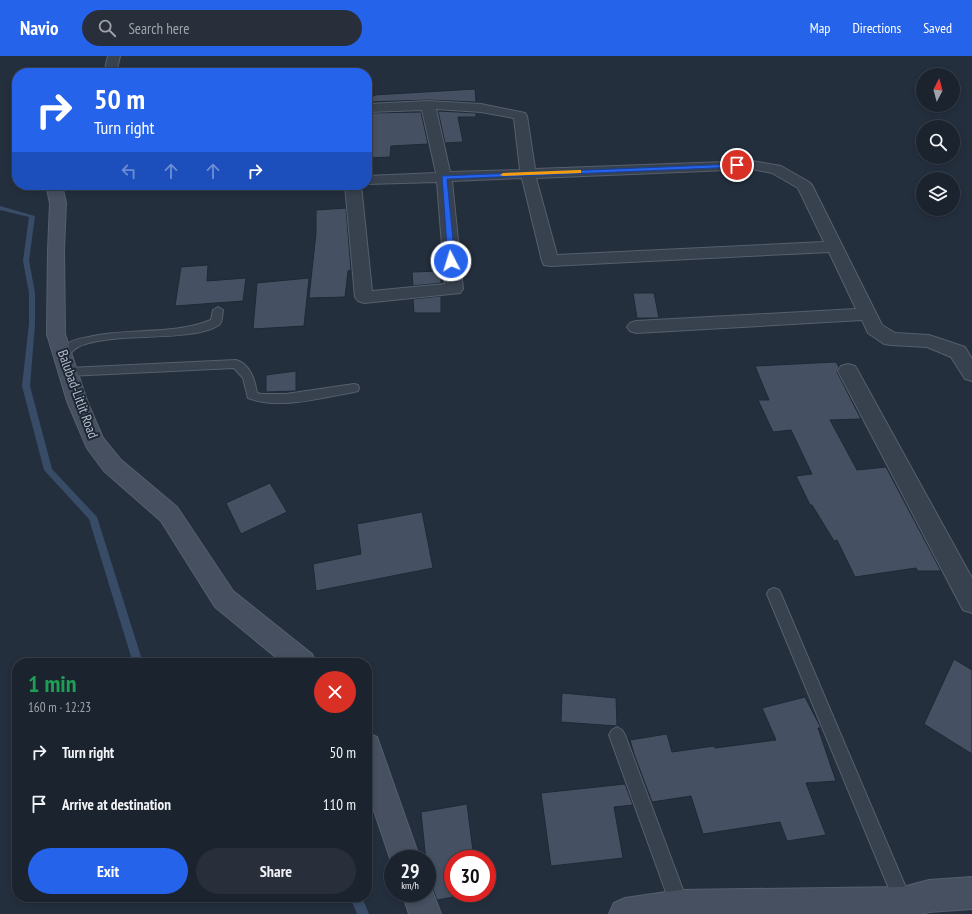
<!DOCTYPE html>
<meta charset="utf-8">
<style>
body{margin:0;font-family:"PT Sans Narrow",sans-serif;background:#282f3a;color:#f1f3f6;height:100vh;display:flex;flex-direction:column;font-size:15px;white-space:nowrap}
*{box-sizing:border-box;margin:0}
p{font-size:13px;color:#a0a4aa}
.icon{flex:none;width:22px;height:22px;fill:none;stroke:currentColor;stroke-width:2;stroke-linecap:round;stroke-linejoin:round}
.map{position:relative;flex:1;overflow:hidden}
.side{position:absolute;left:12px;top:602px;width:360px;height:244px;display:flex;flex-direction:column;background:#1b232e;border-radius:16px;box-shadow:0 2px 6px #0003,0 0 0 1px #39404a}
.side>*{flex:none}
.hud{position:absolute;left:12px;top:12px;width:360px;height:122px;border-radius:16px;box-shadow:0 2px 6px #0003,0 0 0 1px #39404a;background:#2563eb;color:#fff;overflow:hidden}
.needle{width:26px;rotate:6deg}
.tools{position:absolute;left:916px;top:12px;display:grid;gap:8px}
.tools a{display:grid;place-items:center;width:44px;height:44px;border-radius:50%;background:#1b232e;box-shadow:0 2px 6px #0003,0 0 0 1px #39404a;font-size:20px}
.speed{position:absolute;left:384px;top:794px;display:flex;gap:8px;font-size:20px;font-weight:700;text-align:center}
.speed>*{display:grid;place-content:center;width:52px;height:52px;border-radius:50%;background:#1b232e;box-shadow:0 2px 6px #0003,0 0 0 1px #39404a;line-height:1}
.speed small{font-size:10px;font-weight:400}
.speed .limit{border:6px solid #d22;background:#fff;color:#111}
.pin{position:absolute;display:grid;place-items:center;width:34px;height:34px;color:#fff;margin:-17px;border:2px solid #fff;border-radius:50%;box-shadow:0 1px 4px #0007}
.me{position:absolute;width:44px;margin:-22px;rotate:355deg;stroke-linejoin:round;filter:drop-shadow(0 0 3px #0008)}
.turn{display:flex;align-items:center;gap:14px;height:84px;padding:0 16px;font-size:18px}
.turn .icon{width:52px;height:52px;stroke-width:2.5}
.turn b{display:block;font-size:28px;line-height:34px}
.lanes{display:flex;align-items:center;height:38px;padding:0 16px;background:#0003;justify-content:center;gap:20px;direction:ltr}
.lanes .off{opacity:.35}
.round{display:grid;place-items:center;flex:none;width:42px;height:42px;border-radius:21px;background:#282f3a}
.headline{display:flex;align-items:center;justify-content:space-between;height:68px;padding:0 16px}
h1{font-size:24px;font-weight:800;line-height:30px;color:#1e9e55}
.primary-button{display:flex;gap:8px;margin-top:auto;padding:8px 16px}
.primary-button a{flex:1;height:46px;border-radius:24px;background:#2563eb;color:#fff;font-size:16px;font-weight:800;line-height:46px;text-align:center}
.primary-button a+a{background:#282f3a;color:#f1f3f6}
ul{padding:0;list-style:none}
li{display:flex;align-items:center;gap:12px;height:52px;padding:0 16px}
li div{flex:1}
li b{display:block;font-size:15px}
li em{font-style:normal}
header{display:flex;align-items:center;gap:24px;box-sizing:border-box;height:56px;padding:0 20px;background:#2563eb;color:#fff}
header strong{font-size:19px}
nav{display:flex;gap:22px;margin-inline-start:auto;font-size:14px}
.search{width:280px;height:36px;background:#282f3a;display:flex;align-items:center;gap:10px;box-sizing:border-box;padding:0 14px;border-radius:22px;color:#a0a4aa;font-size:15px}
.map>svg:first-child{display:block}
</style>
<header>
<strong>Navio</strong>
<div class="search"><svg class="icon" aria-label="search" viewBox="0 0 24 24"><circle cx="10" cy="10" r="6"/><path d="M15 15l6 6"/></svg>Search here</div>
<nav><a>Map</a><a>Directions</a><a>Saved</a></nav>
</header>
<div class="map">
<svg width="972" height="858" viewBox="0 0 972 858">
<rect width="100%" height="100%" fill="#242f3e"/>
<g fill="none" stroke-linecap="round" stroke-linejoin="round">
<g fill="#394c67" fill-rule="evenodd">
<polygon points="0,150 35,160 29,205 35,237 35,268 30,330 52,413 97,461 143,607 133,607 89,463 44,414 22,330 29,268 29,237 23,205 29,161 0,154"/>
<polygon points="350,841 362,841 369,858 357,858"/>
</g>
</g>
<g fill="#455162" stroke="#1f2835">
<polygon points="475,33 476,46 428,44 367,46 367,41 374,40 374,39"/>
<polygon points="438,55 476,57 476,61 458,61 463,86 445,87"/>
<polygon points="421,56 428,88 391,90 390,101 368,102 367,57"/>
<polygon points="346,152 351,214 348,215 345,241 309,242 316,177 316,154"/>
<polygon points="208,209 207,225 246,222 243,245 175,250 181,211"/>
<polygon points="441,215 441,227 413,230 412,216"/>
<polygon points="309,222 304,270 253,273 257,227"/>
<polygon points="633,237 654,237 659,262 637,262"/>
<polygon points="441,240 441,257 414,257 413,243"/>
<polygon points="836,306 839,311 837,316 861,363 830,364 857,414 886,411 941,515 918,515 916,512 855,521 837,484 834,485 812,449 810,449 796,420 812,418 791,374 773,376 758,344 769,344 755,310"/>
<polygon points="296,315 296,335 266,336 266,319"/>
<polygon points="270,427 287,456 241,478 226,447"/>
<polygon points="422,456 433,512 316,535 313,508 361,498 357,468"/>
<polygon points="954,603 972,614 972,698 924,668"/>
<polygon points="562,637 616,642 617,670 561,666"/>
<polygon points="805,641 821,672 818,672 836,725 806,727 826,779 787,785 780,766 703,778 691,740 652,746 634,698 630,684 667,678 672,696 714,690 715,692 776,684 762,652"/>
<polygon points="625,728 633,749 614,751 623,802 551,810 541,737"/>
<polygon points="467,748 474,803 453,803 453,837 476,837 437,844 430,825 428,824 421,756"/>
</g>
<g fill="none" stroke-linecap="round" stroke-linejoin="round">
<g stroke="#565f6c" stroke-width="2">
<g id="lane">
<path d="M218,251L223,254C222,258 223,266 219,269C201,282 146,280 123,282C110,283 89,285 78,291C70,295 68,305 58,303L57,300C60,295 65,289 69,287C76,282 85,282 93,280C132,272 174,279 211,264L213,254Z"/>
<path d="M236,304C250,308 255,324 257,337L261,338H286L354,328L358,329L359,332L358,335L354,336C320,342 281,354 248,342L243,322L234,312L68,320L64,319L63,316L64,313L68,312Z"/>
<polygon points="774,532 779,534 781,538 912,846 909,852 903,855 897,852 767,538 769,534"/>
<polygon points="617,671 622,674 625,679 689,850 686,856 682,858 674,856 671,850 609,679 612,674"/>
</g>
</g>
<g stroke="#565f6c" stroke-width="2">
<g id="street">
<polygon points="108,0 120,0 116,17 104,17"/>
<path d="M428,45L481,48L525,57L527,60L535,113L752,105L781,110L809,126L812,129L882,269L895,277L929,279L965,291L972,303V325L965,323L951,301L927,291L891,289L884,288L868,277L862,264L636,277L630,275L627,271L630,267L636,265L856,253L829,196L550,210L544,209L542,205L522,122L452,125L463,233L460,237L364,247L358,245L355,241L345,129H361L372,235L445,228L437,126L367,128V120L436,117L422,54L367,56V48ZM436,53L481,56L514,62L520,114L450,116ZM752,113L772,117L798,132L824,186L557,199L536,122Z"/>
<polygon points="848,308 855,310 858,315 972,522 972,557 963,554 838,315 841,310"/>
</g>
</g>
<g stroke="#565f6c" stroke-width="2">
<g id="secondary">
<polygon points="46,129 62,129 66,147 64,194 65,278 87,345 103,382 120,403 177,451 233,535 312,598 316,607 283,607 215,551 161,465 104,415 87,392 67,345 47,278 48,194 50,147"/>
<polygon points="367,677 377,681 420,803 393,803 393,811 367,734"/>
<polygon points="972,821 972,853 929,856 921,858 609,858 614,847 625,842 680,834 903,831 929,824"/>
<polygon points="427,825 429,826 441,858 409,858 402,837 427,837"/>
</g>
</g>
<use href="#lane" fill="#38414e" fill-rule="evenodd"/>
<use href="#street" fill="#38414e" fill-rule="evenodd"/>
<use href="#secondary" fill="#465061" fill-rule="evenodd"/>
</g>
<polygon fill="#2563eb" stroke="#184099" points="737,108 740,109 739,111 447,123 455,205 451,207 448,205 442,120"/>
<polygon fill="#f59e0b" points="579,114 581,114 581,117 503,120 500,119 503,117"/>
<g text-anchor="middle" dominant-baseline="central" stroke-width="4" stroke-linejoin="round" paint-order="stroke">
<g font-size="14" fill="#b4bcc9" stroke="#1d2633">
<text transform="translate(78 338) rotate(70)">Balubad-Litlit Road</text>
</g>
</g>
</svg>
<div class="tools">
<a><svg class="needle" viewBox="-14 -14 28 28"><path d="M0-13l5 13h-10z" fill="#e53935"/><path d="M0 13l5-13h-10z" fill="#a0a4aa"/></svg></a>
<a><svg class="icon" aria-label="search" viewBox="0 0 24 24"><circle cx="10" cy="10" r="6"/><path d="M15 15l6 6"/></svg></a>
<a><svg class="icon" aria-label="layers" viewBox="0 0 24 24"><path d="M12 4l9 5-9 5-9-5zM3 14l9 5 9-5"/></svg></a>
</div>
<div class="speed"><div>29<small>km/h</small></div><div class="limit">30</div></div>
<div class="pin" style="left:737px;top:109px;background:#d93025"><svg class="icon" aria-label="arrive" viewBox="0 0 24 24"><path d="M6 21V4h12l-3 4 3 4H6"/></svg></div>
<svg class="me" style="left:451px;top:205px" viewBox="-20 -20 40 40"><circle r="17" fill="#2563eb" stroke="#fff" stroke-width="3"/><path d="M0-11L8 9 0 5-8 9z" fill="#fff"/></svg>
<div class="hud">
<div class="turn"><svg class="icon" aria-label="right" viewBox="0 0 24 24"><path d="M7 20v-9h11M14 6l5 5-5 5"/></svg><div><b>50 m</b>Turn right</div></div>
<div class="lanes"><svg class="icon off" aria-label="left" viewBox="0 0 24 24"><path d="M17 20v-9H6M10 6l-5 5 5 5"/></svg><svg class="icon off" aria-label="ahead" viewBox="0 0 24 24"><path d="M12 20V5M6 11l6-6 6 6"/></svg><svg class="icon off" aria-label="ahead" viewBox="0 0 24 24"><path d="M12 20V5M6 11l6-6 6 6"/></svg><svg class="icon" aria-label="right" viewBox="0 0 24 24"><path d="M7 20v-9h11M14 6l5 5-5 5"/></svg></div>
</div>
<section class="side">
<div class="headline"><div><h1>1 min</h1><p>160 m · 12:23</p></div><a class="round" style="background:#d93025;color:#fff"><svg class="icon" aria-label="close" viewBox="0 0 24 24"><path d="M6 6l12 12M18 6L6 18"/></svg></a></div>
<ul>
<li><svg class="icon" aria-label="right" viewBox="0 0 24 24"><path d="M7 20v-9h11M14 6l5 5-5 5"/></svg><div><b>Turn right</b></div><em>50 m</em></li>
<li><svg class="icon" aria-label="arrive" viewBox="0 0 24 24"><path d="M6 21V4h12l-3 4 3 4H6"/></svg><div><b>Arrive at destination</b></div><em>110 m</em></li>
</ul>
<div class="primary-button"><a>Exit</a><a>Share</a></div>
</section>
</div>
